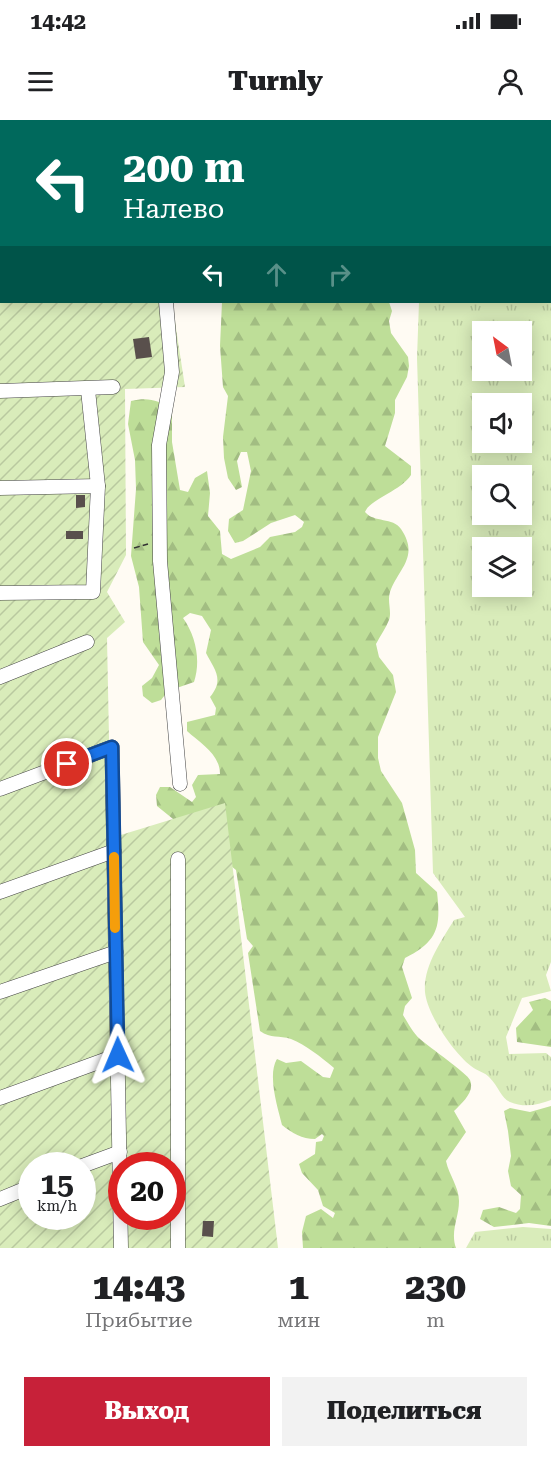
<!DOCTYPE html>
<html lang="ru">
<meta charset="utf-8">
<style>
body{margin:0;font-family:"Roboto Serif",serif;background:#f2f2f2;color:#202124;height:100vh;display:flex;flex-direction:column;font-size:22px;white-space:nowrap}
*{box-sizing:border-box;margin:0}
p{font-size:20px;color:#757577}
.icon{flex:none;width:33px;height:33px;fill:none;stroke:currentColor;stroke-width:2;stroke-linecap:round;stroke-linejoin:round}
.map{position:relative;height:1128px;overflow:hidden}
.side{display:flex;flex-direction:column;background:#fff;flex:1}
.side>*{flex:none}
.banner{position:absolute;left:0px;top:0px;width:552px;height:183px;box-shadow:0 3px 15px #0003;background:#00695c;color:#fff;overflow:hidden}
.needle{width:39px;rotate:328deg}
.tools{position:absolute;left:472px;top:201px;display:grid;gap:12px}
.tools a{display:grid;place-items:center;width:60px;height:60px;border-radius:0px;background:#fff;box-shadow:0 3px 15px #0003;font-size:30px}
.speed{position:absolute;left:18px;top:1032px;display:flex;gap:12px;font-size:30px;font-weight:700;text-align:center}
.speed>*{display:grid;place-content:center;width:78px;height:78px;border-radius:50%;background:#fff;box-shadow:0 3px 15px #0003;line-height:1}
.speed small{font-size:15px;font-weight:400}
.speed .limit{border:9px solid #d22;background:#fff;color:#111}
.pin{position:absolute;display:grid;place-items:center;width:51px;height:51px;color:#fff;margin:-26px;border:3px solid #fff;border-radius:50%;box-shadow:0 2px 6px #0007}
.me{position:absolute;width:66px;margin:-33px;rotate:359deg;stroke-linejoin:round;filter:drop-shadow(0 0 4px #0008)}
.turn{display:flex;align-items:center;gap:21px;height:126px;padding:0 24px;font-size:27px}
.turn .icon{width:78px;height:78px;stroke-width:2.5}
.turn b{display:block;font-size:42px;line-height:51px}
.lanes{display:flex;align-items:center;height:57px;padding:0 24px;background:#0003;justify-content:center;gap:30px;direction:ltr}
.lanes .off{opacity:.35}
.eta{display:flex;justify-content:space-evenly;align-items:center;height:102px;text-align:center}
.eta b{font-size:36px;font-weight:800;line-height:42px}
.button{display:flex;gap:12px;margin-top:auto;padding:12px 24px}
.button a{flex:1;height:69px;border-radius:0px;background:#c72139;color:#fff;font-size:24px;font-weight:800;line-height:69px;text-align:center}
.button a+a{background:#f2f2f2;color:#202124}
.status{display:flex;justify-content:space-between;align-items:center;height:42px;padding:0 30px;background:#fff;direction:ltr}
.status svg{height:16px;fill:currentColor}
header{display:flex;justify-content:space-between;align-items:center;height:78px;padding:0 24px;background:#fff;font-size:27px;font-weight:800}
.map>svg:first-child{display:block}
</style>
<div class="status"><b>14:42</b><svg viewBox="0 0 49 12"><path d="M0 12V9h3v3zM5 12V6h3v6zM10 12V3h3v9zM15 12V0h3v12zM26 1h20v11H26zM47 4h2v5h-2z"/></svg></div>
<header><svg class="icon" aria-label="menu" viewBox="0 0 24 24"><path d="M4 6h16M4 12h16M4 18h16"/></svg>Turnly<svg class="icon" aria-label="person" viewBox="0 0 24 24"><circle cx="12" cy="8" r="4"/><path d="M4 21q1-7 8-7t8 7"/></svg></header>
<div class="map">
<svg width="551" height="1128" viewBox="0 0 551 1128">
<defs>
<pattern id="grass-tufts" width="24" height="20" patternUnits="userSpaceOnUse" patternTransform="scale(1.5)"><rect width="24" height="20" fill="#d9ecba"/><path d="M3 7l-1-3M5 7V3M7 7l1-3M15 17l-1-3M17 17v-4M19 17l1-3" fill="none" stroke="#b9c99f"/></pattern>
<pattern id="forest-firs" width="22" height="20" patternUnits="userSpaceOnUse" patternTransform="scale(1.5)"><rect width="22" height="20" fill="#bede98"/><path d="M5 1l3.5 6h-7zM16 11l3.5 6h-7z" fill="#a2bd82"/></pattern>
<pattern id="garden-furrows" width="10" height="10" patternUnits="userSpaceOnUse" patternTransform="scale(1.5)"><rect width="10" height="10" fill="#d9ecba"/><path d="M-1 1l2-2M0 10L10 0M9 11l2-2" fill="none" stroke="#b9c99f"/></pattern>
</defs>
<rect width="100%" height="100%" fill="#fffbf3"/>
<g fill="url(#grass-tufts)" fill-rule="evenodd">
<path d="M551,0V842L546,855L551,871L522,878L506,917L509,934L546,933L551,937V980C538,985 524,988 510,982C501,978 498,966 490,958C485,952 477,951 471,946C453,932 427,894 425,872C423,846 442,820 454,800L465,797L433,753L417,238L419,182H550ZM483,212H522V250H483ZM483,284H522V322H483ZM483,356H522V394H483ZM483,428H522V466H483Z"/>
<polygon points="523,1107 551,1109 551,1128 466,1128 475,1112"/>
</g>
<g fill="url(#forest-firs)">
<polygon points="242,0 406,0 241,1"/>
<path d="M222,182H389L392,191L389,201L391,213L408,237L409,246L407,257L395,280V293L385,326L411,346V355C401,371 370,379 365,392C374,403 393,397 401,409C420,437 398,449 390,472C387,481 392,492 389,500C386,508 380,516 376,524L379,537L393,555L396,572L378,617V638L381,651L402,683L415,730L416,753L437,772C441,807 438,821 405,838L402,847L412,878L405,886L403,895C408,903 413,913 420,919C429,927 468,954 470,960C475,972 462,983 454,991L466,1012L446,1041C449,1055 459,1067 459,1081C459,1098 450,1111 456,1128H303L302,1112L306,1096L321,1089L333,1098L335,1093L323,1086L318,1070L302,1053L299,1044L315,1034L316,1022L322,1021L324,1016L322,1014L315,1019C302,1019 292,1013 282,1005C278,988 267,955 277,939L286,943L301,941L323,957L330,958L334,948C321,937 306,925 291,919C279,915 271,919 260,911L248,833L253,826L247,819L236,750L157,686L156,675L160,667H170L192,682L196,677L192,665L198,655L220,654C220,634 200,623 187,611V602L215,595L216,588L210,577C225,559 214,549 206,533L211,510L202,496L190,493L183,498C196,516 201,541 194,562L168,571L161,580L152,583L143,576L142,566L152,558L159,545L143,522L139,467L131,436L136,369L135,340L128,304L131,281C148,277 158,280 172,289V322L180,370L188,372L195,358L207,351L210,373L208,396L220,411L222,434L231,439L260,427L270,417L295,412L302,407L304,402L295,395L271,403L243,421L235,423L228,411L229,399L243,390L251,351L247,332H241L237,341L242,367L236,370L228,358L224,338L223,317L228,276L223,267L220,226Z"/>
<polygon points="545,878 551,881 551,927 517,922 516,908 533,890 529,882"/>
<polygon points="551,986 551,1106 529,1103 494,1107 480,1099 483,1090 499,1087 516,1093 520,1089 521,1075 511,1066 508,1051 511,1036 508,1011 504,991 510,988 530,992"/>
</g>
<path fill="url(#garden-furrows)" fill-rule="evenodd" d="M0,0H146L2,2V182H172L185,267L125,269L126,435L107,472L125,502L107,518L111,718L225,683L278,1128H0ZM32,1046H82V1096H32ZM122,1046H172V1096H122Z"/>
<g fill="#59504c">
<polygon points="149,217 152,237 136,239 133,219"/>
<polygon points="76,375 85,375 85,387 76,388"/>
<rect x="66" y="411" width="17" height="8"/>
<polygon points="203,1101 214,1101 213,1117 202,1116"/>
</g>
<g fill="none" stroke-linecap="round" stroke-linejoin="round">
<g stroke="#434343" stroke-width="15">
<g id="minor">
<polyline points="133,0 134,2"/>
<polyline points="236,2 236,0"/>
<polyline points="0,138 2,138"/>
<polyline points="166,182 172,252 159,325 160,441 180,664"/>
<polyline points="0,271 113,267"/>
<polyline points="0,368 98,366"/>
<polyline points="0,473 93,472 98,366 88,270"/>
<polyline points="0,557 87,522"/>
<polyline points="0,669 112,627 121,1128"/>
<polyline points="178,739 178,1128"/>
<polyline points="0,772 114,731"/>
<polyline points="0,872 116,832"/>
<polyline points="0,978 118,935"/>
<polyline points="82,1046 120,1032"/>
<polyline points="0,1079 32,1066"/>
</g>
</g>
<polyline stroke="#323232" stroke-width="1.5" stroke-dasharray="6 3" stroke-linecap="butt" points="134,428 148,424"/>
<use href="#minor" stroke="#fff" stroke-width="14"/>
</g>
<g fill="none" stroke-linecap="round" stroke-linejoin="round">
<g stroke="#114b97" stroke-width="15">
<polyline id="route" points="67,644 112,627 118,935"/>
</g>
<use href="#route" stroke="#1a73e8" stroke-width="10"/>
<polyline stroke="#f59e0b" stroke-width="10" points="114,737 115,808"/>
</g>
</svg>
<div class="tools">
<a><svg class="needle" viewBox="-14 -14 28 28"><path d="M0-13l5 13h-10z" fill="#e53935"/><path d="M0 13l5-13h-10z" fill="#757577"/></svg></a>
<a><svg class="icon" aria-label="sound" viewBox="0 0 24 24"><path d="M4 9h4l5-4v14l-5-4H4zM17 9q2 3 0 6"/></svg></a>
<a><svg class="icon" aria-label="search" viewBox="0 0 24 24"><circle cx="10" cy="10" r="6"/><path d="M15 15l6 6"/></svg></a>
<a><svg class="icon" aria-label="layers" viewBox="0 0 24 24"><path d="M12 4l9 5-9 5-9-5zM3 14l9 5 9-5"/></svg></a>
</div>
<div class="speed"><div>15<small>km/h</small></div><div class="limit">20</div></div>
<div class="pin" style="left:67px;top:644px;background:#d93025"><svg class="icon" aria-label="arrive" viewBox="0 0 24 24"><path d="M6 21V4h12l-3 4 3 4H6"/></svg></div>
<svg class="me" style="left:118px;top:935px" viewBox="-20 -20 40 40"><path d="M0-17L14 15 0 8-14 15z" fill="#1a73e8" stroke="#fff" stroke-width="4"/></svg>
<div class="banner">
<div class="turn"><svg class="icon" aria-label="left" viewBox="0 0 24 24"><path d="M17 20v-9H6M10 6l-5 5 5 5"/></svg><div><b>200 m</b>Налево</div></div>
<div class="lanes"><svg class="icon" aria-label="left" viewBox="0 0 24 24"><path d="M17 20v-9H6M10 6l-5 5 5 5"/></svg><svg class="icon off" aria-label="ahead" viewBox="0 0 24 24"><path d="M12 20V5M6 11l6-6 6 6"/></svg><svg class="icon off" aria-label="right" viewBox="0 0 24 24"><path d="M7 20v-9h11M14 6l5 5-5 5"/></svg></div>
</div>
</div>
<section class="side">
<div class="eta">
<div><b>14:43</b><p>Прибытие</p></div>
<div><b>1</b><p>мин</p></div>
<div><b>230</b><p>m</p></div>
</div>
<div class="button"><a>Выход</a><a>Поделиться</a></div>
</section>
